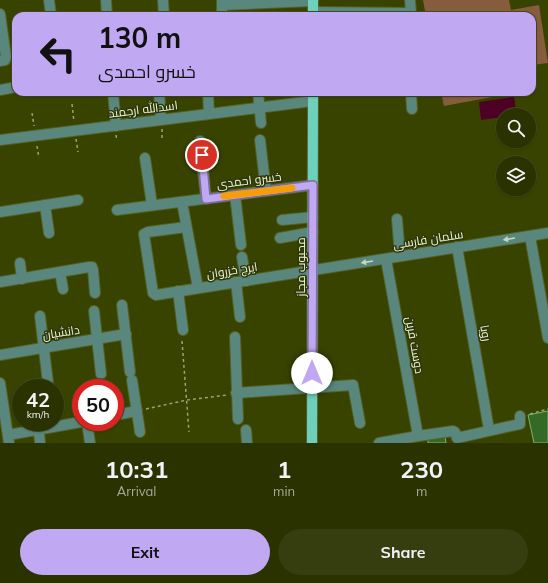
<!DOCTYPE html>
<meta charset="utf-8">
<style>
body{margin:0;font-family:Mulish,Cairo,sans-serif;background:#363e0f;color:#f1f3f6;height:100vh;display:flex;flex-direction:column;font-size:15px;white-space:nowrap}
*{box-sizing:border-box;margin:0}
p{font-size:13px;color:#a5aa99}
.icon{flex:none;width:22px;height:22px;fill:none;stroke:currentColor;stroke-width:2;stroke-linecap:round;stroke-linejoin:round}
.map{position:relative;height:443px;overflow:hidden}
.panel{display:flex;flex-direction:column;background:#2a3200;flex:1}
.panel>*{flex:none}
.guide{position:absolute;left:12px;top:12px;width:524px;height:84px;border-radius:12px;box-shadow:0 1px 3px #0004,0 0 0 1px #464d22;background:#c1a8f3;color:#111;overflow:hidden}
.tools{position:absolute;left:496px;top:108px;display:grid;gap:8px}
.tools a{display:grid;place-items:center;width:40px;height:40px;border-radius:50%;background:#2a3200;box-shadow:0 1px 3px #0004,0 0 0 1px #464d22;font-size:20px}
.speed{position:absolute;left:12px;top:379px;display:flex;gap:8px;font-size:20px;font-weight:700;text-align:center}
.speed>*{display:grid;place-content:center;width:52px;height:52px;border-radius:50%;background:#2a3200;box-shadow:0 1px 3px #0004,0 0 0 1px #464d22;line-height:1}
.speed small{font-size:10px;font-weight:400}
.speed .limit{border:6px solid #d22;background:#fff;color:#111}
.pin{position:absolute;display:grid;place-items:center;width:34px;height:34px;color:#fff;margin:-17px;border:2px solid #fff;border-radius:50%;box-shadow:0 1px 4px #0007}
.me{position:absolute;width:44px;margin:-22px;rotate:0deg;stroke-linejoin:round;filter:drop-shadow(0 0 3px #0008)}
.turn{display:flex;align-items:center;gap:14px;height:84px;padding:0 20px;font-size:18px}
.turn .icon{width:52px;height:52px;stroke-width:2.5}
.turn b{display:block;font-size:28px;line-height:34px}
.eta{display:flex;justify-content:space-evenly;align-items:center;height:68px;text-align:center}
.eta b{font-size:24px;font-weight:700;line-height:28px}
.button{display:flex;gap:8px;margin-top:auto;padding:8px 20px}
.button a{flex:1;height:46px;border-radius:24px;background:#c1a8f3;color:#111;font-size:16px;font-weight:700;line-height:46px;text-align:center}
.button a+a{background:#363e0f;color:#f1f3f6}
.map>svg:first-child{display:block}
</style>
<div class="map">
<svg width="548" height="443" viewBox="0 0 548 443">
<rect width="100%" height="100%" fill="#384300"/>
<g fill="#855d3d">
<polygon points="423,0 509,0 511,10 539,5 548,63 532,65 532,16 426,16"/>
<polygon points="441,92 519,92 444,106"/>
</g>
<polygon fill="#4d0024" points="514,97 517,115 503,115 503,117 481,120 479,102"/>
<g fill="#356926" stroke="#7eb271">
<polygon points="548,411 548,443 534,443 528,415"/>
<polygon points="445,436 446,443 428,443 428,440"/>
</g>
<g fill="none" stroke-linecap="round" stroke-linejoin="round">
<g stroke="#556021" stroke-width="12">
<g id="minor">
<polyline points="49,0 51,16"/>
<polyline points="106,0 107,16"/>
<polyline points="163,0 164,16"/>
<polyline points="222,0 222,16"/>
<polyline points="410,0 411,13"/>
<polyline points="222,5 313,1"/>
<polyline points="313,12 411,13 411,16"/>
<polyline points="0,14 6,57 5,60 0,61"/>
<polyline points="0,90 16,87"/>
<polyline points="113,92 116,126"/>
<polyline points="159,92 161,120"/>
<polyline points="208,92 209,114"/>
<polyline points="258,92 261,123"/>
<polyline points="411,92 412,109"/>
<polyline points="0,140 313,101"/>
<polyline points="260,140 266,191"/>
<polyline points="200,141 206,199"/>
<polyline points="145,158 152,205"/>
<polyline points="235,195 241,245"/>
<polyline points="182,202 198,288"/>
<polyline points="45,205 49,233"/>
<polyline points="117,210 313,185"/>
<polyline points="0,212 78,200"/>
<polyline points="397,219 400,256"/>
<polyline points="282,220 313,217"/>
<polyline points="186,227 148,232 144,234 153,293 156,295 548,233"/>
<polyline points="530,236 548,338"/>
<polyline points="280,238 313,232"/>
<polyline points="457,247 488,424"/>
<polyline points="242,257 246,281"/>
<polyline points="386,259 418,436"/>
<polyline points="20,263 22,279"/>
<polyline points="60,272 63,289"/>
<polyline points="0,282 89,267 92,267 93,270 95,293"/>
<polyline points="236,282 240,317"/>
<polyline points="178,291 183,330"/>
<polyline points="122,305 130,372"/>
<polyline points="94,311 101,374"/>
<polyline points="40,316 48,383"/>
<polyline points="235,337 238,419"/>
<polyline points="0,355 126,334"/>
<polyline points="132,380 140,432"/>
<polyline points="0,383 9,443"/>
<polyline points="236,393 353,385 360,423"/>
<polyline points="115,415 137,411"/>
<polyline points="38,422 40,443"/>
<polyline points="87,422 90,443"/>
<polyline points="246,430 247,443"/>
<polyline points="8,435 81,422"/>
<polyline points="379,443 418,436 453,431 455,432 457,438 520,424 520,416"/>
</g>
</g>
<g stroke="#556021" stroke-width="12">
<g id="major">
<polyline points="313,16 313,0"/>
<polyline points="312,443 313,92"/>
</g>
</g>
<g stroke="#9aa570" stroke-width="1.5" stroke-dasharray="3 3" stroke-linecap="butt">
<polyline points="72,104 74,122"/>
<polyline points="32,113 34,126"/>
<polyline points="162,129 162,139"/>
<polyline points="116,135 117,141"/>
<polyline points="76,139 78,152"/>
<polyline points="37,146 39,158"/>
<polyline points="182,341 189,432"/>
<polyline points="146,409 187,400 227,395"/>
<polyline points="530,414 548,409"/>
</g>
<use href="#minor" stroke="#5a877d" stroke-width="10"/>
<use href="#major" stroke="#6ecfbc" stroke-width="10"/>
</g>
<defs><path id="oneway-solid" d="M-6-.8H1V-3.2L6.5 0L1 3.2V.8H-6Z"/></defs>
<g fill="#c2d8b8">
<use href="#oneway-solid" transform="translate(509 239) rotate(171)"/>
<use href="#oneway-solid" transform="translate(367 262) rotate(171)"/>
</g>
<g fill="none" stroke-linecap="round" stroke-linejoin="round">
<g stroke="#7d6d9e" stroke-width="10">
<polyline id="route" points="202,155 206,199 313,185 312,373"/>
</g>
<use href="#route" stroke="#c1a8f3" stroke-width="7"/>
<polyline stroke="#f59e0b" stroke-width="7" points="224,196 292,188"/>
</g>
<g text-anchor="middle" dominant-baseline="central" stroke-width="3" stroke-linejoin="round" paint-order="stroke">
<g font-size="12" fill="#effad1" stroke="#2f370c">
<text transform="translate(143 109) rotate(-7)">اسدالله ارجمند</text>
<text transform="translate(249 180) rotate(-7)">خسرو احمدی</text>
<text transform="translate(428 239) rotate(-9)">سلمان فارسی</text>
<text transform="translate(300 267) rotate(-90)">محبوب مجاز</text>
<text transform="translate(232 270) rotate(-9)">ایرج خزروان</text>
<text transform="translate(61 332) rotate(-9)">دانشیان</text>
<text transform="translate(486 333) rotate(80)">رویا</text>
<text transform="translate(415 345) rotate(80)">دوست قرین</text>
</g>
</g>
</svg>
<div class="tools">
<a><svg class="icon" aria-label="search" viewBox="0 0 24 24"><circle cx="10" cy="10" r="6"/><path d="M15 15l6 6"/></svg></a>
<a><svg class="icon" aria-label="layers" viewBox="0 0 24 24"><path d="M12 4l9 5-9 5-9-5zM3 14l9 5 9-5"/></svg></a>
</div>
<div class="speed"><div>42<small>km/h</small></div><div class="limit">50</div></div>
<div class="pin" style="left:202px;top:155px;background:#d93025"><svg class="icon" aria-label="arrive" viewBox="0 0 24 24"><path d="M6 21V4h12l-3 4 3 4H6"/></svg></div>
<svg class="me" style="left:312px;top:373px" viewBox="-20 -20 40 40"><circle r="19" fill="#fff"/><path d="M0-13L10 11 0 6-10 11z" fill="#c1a8f3"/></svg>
<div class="guide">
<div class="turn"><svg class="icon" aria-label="left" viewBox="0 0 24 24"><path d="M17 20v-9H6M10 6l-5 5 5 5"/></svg><div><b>130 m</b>خسرو احمدی</div></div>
</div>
</div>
<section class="panel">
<div class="eta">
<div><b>10:31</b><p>Arrival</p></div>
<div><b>1</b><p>min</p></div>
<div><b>230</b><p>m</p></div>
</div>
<div class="button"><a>Exit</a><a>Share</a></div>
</section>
